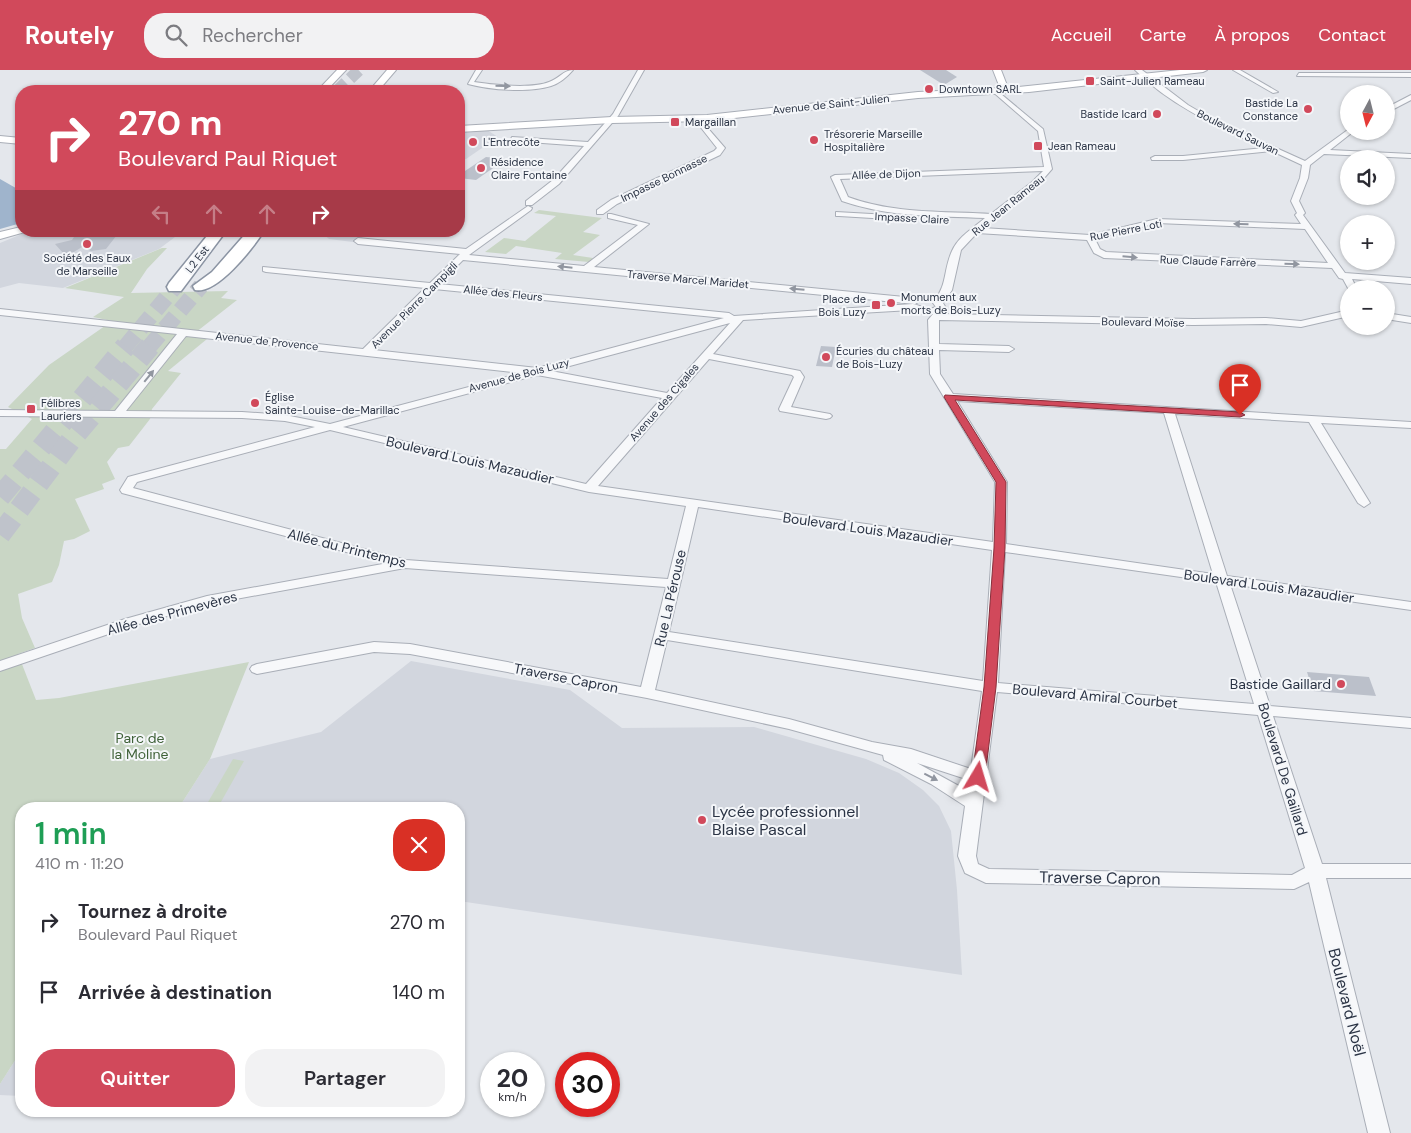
<!DOCTYPE html>
<html lang="fr">
<meta charset="utf-8">
<style>
body{margin:0;font-family:"DM Sans",sans-serif;background:#f2f2f3;color:#2b2b33;height:100vh;display:flex;flex-direction:column;font-size:19px;white-space:nowrap}
*{box-sizing:border-box;margin:0}
p{font-size:16px;color:#7c7c81}
.icon{flex:none;width:28px;height:28px;fill:none;stroke:currentColor;stroke-width:2;stroke-linecap:round;stroke-linejoin:round}
.map{position:relative;flex:1;overflow:hidden}
.sheet{position:absolute;left:15px;top:732px;width:450px;height:315px;display:flex;flex-direction:column;background:#fff;border-radius:20px;box-shadow:0 1px 4px #0004}
.sheet>*{flex:none}
.hud{position:absolute;left:15px;top:15px;width:450px;height:152px;border-radius:20px;box-shadow:0 1px 4px #0004;background:#d1495b;color:#fff;overflow:hidden}
.needle{width:32px;rotate:187deg}
.tools{position:absolute;left:1340px;top:15px;display:grid;gap:10px}
.tools a{display:grid;place-items:center;width:55px;height:55px;border-radius:50%;background:#fff;box-shadow:0 1px 4px #0004;font-size:25px}
.speed{position:absolute;left:480px;top:982px;display:flex;gap:10px;font-size:25px;font-weight:700;text-align:center}
.speed>*{display:grid;place-content:center;width:65px;height:65px;border-radius:50%;background:#fff;box-shadow:0 1px 4px #0004;line-height:1}
.speed small{font-size:12px;font-weight:400}
.speed .limit{border:8px solid #d22;background:#fff;color:#111}
.pin{position:absolute;display:grid;place-items:center;width:42px;height:42px;color:#fff;margin:-51px -21px;border-radius:50% 50% 50% 0;rotate:-45deg;box-shadow:0 0 5px #0007}
.pin .icon{rotate:45deg}
.me{position:absolute;width:55px;margin:-28px;rotate:7deg;stroke-linejoin:round;filter:drop-shadow(0 0 4px #0008)}
.turn{display:flex;align-items:center;gap:18px;height:105px;padding:0 20px;font-size:22px}
.turn .icon{width:65px;height:65px;stroke-width:2.5}
.turn b{display:block;font-size:35px;line-height:42px}
.lanes{display:flex;align-items:center;height:48px;padding:0 20px;background:#0003;justify-content:center;gap:25px;direction:ltr}
.lanes .off{opacity:.35}
.round{display:grid;place-items:center;flex:none;width:52px;height:52px;border-radius:20px;background:#f2f2f3}
.head{display:flex;align-items:center;justify-content:space-between;height:85px;padding:0 20px}
h1{font-size:30px;font-weight:600;line-height:38px;color:#1e9e55}
.button{display:flex;gap:10px;margin-top:auto;padding:10px 20px}
.button a{flex:1;height:58px;border-radius:20px;background:#d1495b;color:#fff;font-size:20px;font-weight:600;line-height:58px;text-align:center}
.button a+a{background:#f2f2f3;color:#2b2b33}
ul{padding:0;list-style:none}
li{display:flex;align-items:center;gap:15px;height:70px;padding:0 20px}
li div{flex:1}
li b{display:block;font-size:19px}
li em{font-style:normal}
header{display:flex;align-items:center;gap:30px;box-sizing:border-box;height:70px;padding:0 25px;background:#d1495b;color:#fff}
header strong{font-size:24px}
nav{display:flex;gap:28px;margin-inline-start:auto;font-size:18px}
.search{width:350px;height:45px;background:#f2f2f3;display:flex;align-items:center;gap:12px;box-sizing:border-box;padding:0 18px;border-radius:20px;color:#7c7c81;font-size:19px}
.map>svg:first-child{display:block}
</style>
<header>
<strong>Routely</strong>
<div class="search"><svg class="icon" aria-label="search" viewBox="0 0 24 24"><circle cx="10" cy="10" r="6"/><path d="M15 15l6 6"/></svg>Rechercher</div>
<nav><a>Accueil</a><a>Carte</a><a>À propos</a><a>Contact</a></nav>
</header>
<div class="map">
<svg width="1411" height="1063" viewBox="0 0 1411 1063">
<rect width="100%" height="100%" fill="#e4e7ec"/>
<g fill="#d2d6de">
<polygon points="487,60 498,67 466,89 459,90 459,62"/>
<polygon points="29,161 183,161 159,179 63,218 19,213 0,218 0,173"/>
<polygon points="314,161 367,161 362,168 353,172 329,169 320,161"/>
<polygon points="411,591 570,620 622,658 754,657 866,689 899,703 923,720 939,736 951,761 957,820 962,905 459,831 459,739 178,739 210,689 321,662"/>
<polygon points="21,981 21,1026 0,1025 0,1014"/>
</g>
<g fill="#c9d6c5">
<polygon points="539,140 602,148 583,162 600,165 573,185 593,188 589,192 555,189 562,183 516,176 506,184 485,182 504,168 525,171 556,146 534,143"/>
<polygon points="162,178 167,178 147,199 131,223 228,221 221,228 237,230 191,266 207,269 168,301 181,303 152,339 150,349 129,376 118,378 107,392 115,409 102,414 104,419 75,429 90,461 74,469 64,471 59,495 52,512 18,524 22,548 35,578 18,584 36,630 59,628 249,592 210,689 178,739 21,739 21,981 0,1014 0,379 6,379 32,349 8,337 49,295 112,251 93,247 124,227 65,218"/>
<polygon points="233,689 244,691 217,739 204,739"/>
</g>
<polygon fill="#9fb4cc" points="0,109 21,121 21,153 0,159"/>
<g fill="#bbc0ca">
<polygon points="920,0 946,0 957,7 944,15"/>
<polygon points="486,87 506,89 476,110 459,108 459,105"/>
<polygon points="78,161 120,161 106,179 91,181 82,177 56,193 63,183 55,174 72,170"/>
<polygon points="821,276 836,277 832,297 816,296"/>
<polygon points="1307,602 1369,607 1376,626 1313,621"/>
</g>
<g fill="none" stroke-linecap="round" stroke-linejoin="round">
<polyline stroke="#bfc3cb" stroke-width="12" stroke-dasharray="12 6" stroke-linecap="butt" points="337,21 359,0"/>
<g stroke="#bfc3cb" stroke-width="16" stroke-dasharray="16 8" stroke-linecap="butt">
<polyline points="125,277 175,217"/>
<polyline points="149,277 201,216"/>
</g>
<g stroke="#bfc3cb" stroke-width="21" stroke-dasharray="21 11" stroke-linecap="butt">
<polyline points="0,427 126,276"/>
<polyline points="0,465 72,369 150,276"/>
</g>
<g stroke="#a9aeb7" stroke-width="2">
<g id="street">
<path d="M476,0H482L474,12C493,15 532,19 549,12C559,9 563,0 573,0C567,7 560,13 551,16C529,23 490,20 468,14Z"/>
<polygon points="638,0 644,0 618,46 559,114 532,135 526,135 526,131 553,110 584,76 515,71 511,69 512,67 588,72 613,44"/>
<path d="M1135,0H1142L1188,35L1212,49L1305,91L1349,59V61H1354L1330,80L1411,84V88L1324,84L1310,95L1308,108L1299,131L1305,143L1303,145L1345,203L1411,208V214L1352,209L1357,219L1349,220L1343,209L1339,208L1332,198L1104,188L1094,183L1087,170L977,163L961,180L952,220L943,233L946,238L942,244L1193,249L1266,248L1301,251L1349,240V246L1301,257L1266,254L1193,255L939,250V274L1009,276L1014,279L1009,282L939,280L940,304L953,324L1411,352V358L1321,353L1370,433L1364,437L1358,433L1309,352L1175,344L1227,506L1411,532V540L1230,514L1270,636L1411,648V658L1273,646L1322,794H1411V808H1326L1390,1063H1368L1309,812L1294,819L986,813L965,803L958,786L965,736L931,714L884,690L883,685L789,659L647,628L410,584L374,582L257,604L252,602L250,599L252,596L257,594L374,572L410,574L641,617L666,517L405,498L214,533L135,555L0,601V591L125,549L207,526L388,493L122,423L120,420L128,407L315,357L285,351L242,348L0,346V340L115,341L177,264L0,245V239L363,279L425,218L266,202L263,201V197L430,213L460,184L358,174L354,171L358,168L466,179L528,136L532,138L531,140L469,185L584,196L638,155L608,148V144H611L649,154L594,197L915,228L920,231L915,234L463,190L439,214L729,243L734,246L913,234C922,236 927,241 936,237L933,233C948,214 943,201 952,181C958,167 973,158 985,148C937,146 888,147 842,131L831,107L835,105L1044,97L1038,61L993,22V20L995,19L1043,59L1052,99L1038,115L983,158L1090,165L1157,149L1301,154L1295,145L1297,143L1291,131L1300,108L1302,95L1272,81L1183,90H1152L1151,88L1155,86H1183L1264,78C1219,57 1171,36 1135,0ZM1043,101L1032,112L991,144C943,141 894,144 848,127L840,109ZM1157,153L1305,159L1328,193L1106,182L1100,179L1095,169ZM434,219L724,248L537,298L374,280ZM911,240L923,244H933L928,250L930,304L995,412L993,472L598,416L709,289L792,305L794,307L779,339L780,341L826,349L830,348L832,346L830,344L791,337L804,307L800,301L713,284L743,250ZM730,253L667,323L551,301ZM186,266L521,303L330,354L285,345L242,342L126,341ZM537,305L662,328L586,414L343,357ZM957,331L1164,343L1213,504L1006,474L1007,412ZM330,360L589,422L686,436L668,509L406,490L133,418L137,412ZM698,437L992,480L983,611L669,562ZM1005,482L1216,512L1254,634L998,613ZM667,570L982,621L971,699L911,679L872,672L789,649L655,620ZM997,622L1258,645L1305,798L1292,805L989,799L978,794L976,786ZM917,693L969,710L968,721Z"/>
<polygon points="1233,0 1240,0 1278,22 1273,23"/>
<polygon points="1299,3 1411,3 1411,7 1297,6"/>
<polygon points="1411,25 1411,30 1386,43 1386,38"/>
<polygon points="695,48 699,48 725,78 720,85 617,134 603,144 597,144 597,140 611,130 714,81 717,78 695,50"/>
<polygon points="836,142 889,145 893,147 889,149 839,146 836,146"/>
<polygon points="1386,243 1411,247 1411,253 1386,249"/>
</g>
</g>
<g stroke="#a9aeb7" stroke-width="2">
<g id="secondary">
<polygon points="337,0 346,0 326,21 317,21"/>
<polygon points="387,0 396,0 378,21 369,21"/>
<polygon points="993,0 1001,0 1008,18 1180,0 1207,0 1203,2 1029,22 918,28 707,51 612,53 459,62 459,56 612,47 707,45 918,22 1000,18"/>
<polygon points="0,66 21,68 21,74 0,72"/>
<polygon points="21,157 21,161 25,162 0,169 0,162"/>
</g>
</g>
<g stroke="#8b94a3" stroke-width="3">
<g id="highway">
<polygon points="211,161 226,161 181,221 169,221 167,217 169,213"/>
<path d="M248,161H264C253,178 217,225 195,220L193,216L212,202Z"/>
</g>
</g>
<use href="#street" fill="#f7f8fa" fill-rule="evenodd"/>
<use href="#secondary" fill="#fff" fill-rule="evenodd"/>
<use href="#highway" fill="#fff" fill-rule="evenodd"/>
</g>
<defs><path id="oneway-solid" d="M-6-.8H1V-3.2L6.5 0L1 3.2V.8H-6Z" transform="scale(1.25)"/></defs>
<g fill="#9196a0">
<use href="#oneway-solid" transform="translate(503 16) rotate(1)"/>
<use href="#oneway-solid" transform="translate(1241 154) rotate(-178)"/>
<use href="#oneway-solid" transform="translate(1130 187) rotate(5)"/>
<use href="#oneway-solid" transform="translate(1292 194) rotate(2)"/>
<use href="#oneway-solid" transform="translate(565 197) rotate(-174)"/>
<use href="#oneway-solid" transform="translate(797 219) rotate(-175)"/>
<use href="#oneway-solid" transform="translate(149 306) rotate(-51)"/>
<use href="#oneway-solid" transform="translate(931 707) rotate(27)"/>
</g>
<polygon fill="#d1495b" stroke="#882f3b" points="945,325 1240,342 1245,345 1240,347 955,330 1006,412 1005,478 996,617 985,707 983,710 973,710 972,707 984,617 994,478 996,412 944,327"/>
<g fill="#d1495b" stroke="#f4f6f9" stroke-width="2">
<rect x="1085" y="6" width="10" height="10" rx="2.5"/>
<circle cx="929" cy="19" r="5"/>
<circle cx="1308" cy="39" r="5"/>
<circle cx="1157" cy="44" r="5"/>
<rect x="670" y="47" width="10" height="10" rx="2.5"/>
<circle cx="814" cy="70" r="5"/>
<circle cx="473" cy="72" r="5"/>
<rect x="1033" y="71" width="10" height="10" rx="2.5"/>
<circle cx="481" cy="98" r="5"/>
<circle cx="87" cy="174" r="5"/>
<circle cx="891" cy="233" r="5"/>
<rect x="871" y="230" width="10" height="10" rx="2.5"/>
<circle cx="826" cy="287" r="5"/>
<circle cx="255" cy="333" r="5"/>
<rect x="26" y="334" width="10" height="10" rx="2.5"/>
<circle cx="1341" cy="614" r="5"/>
<circle cx="702" cy="750" r="5"/>
</g>
<g text-anchor="middle" dominant-baseline="central" stroke-width="4" stroke-linejoin="round" paint-order="stroke">
<g font-size="11" fill="#2b3445" stroke="#f4f6f9" text-anchor="start">
<text x="1100" y="11">Saint-Julien Rameau</text>
<text x="939" y="19">Downtown SARL</text>
<text x="1298" y="33" text-anchor="end">Bastide La<tspan x="1298" dy="13">Constance</tspan></text>
<text x="1147" y="44" text-anchor="end">Bastide Icard</text>
<text x="685" y="52">Margaillan</text>
<text x="824" y="64">Trésorerie Marseille<tspan x="824" dy="13">Hospitalière</tspan></text>
<text x="483" y="72">L'Entrecôte</text>
<text x="1048" y="76">Jean Rameau</text>
<text x="491" y="92">Résidence<tspan x="491" dy="13">Claire Fontaine</tspan></text>
<text x="87" y="188" text-anchor="middle">Société des Eaux<tspan x="87" dy="13">de Marseille</tspan></text>
<text x="901" y="227">Monument aux<tspan x="901" dy="13">morts de Bois-Luzy</tspan></text>
<text x="866" y="229" text-anchor="end">Place de<tspan x="866" dy="13">Bois Luzy</tspan></text>
<text x="836" y="281">Écuries du château<tspan x="836" dy="13">de Bois-Luzy</tspan></text>
<text x="265" y="327">Église<tspan x="265" dy="13">Sainte-Louise-de-Marillac</tspan></text>
<text x="41" y="333">Félibres<tspan x="41" dy="13">Lauriers</tspan></text>
</g>
<g font-size="11" fill="#2b3445" stroke="#f4f6f9">
<text transform="translate(831 34) rotate(-6)">Avenue de Saint-Julien</text>
<text transform="translate(1238 62) rotate(26)">Boulevard Sauvan</text>
<text transform="translate(886 104) rotate(-2)">Allée de Dijon</text>
<text transform="translate(664 108) rotate(-26)">Impasse Bonnasse</text>
<text transform="translate(1008 135) rotate(-39)">Rue Jean Rameau</text>
<text transform="translate(912 148) rotate(3)">Impasse Claire</text>
<text transform="translate(1126 160) rotate(-11)">Rue Pierre Loti</text>
<text transform="translate(197 189) rotate(-52)">L2 Est</text>
<text transform="translate(1208 191) rotate(2)">Rue Claude Farrère</text>
<text transform="translate(688 209) rotate(5)">Traverse Marcel Maridet</text>
<text transform="translate(503 223) rotate(6)">Allée des Fleurs</text>
<text transform="translate(414 235) rotate(-45)">Avenue Pierre Campigli</text>
<text transform="translate(1143 252) rotate(1)">Boulevard Moïse</text>
<text transform="translate(267 271) rotate(6)">Avenue de Provence</text>
<text transform="translate(519 305) rotate(-15)">Avenue de Bois Luzy</text>
<text transform="translate(664 332) rotate(-49)">Avenue des Cigales</text>
</g>
<g font-size="14" fill="#2b3445" stroke="#f4f6f9">
<text transform="translate(470 390) rotate(13)">Boulevard Louis Mazaudier</text>
<text transform="translate(868 459) rotate(8)">Boulevard Louis Mazaudier</text>
<text transform="translate(347 478) rotate(14)">Allée du Printemps</text>
<text transform="translate(1269 516) rotate(8)">Boulevard Louis Mazaudier</text>
<text transform="translate(670 528) rotate(-77)">Rue La Pérouse</text>
<text transform="translate(172 543) rotate(-15)">Allée des Primevères</text>
<text transform="translate(566 608) rotate(11)">Traverse Capron</text>
<text transform="translate(1095 626) rotate(5)">Boulevard Amiral Courbet</text>
<text transform="translate(1283 699) rotate(73)">Boulevard De Gaillard</text>
</g>
<g font-size="14" fill="#2b3445" stroke="#f4f6f9" text-anchor="end">
<text x="1331" y="614">Bastide Gaillard</text>
</g>
<g font-size="14" fill="#3f6138" stroke="#f4f6f9">
<text x="140" y="668">Parc de<tspan x="140" dy="16">la Moline</tspan></text>
</g>
<g font-size="16" fill="#2b3445" stroke="#f4f6f9" text-anchor="start">
<text x="712" y="741">Lycée professionnel<tspan x="712" dy="18">Blaise Pascal</tspan></text>
</g>
<g font-size="16" fill="#2b3445" stroke="#f4f6f9">
<text transform="translate(1100 808) rotate(1)">Traverse Capron</text>
<text transform="translate(1347 932) rotate(76)">Boulevard Noël</text>
</g>
</g>
</svg>
<div class="tools">
<a><svg class="needle" viewBox="-14 -14 28 28"><path d="M0-13l5 13h-10z" fill="#e53935"/><path d="M0 13l5-13h-10z" fill="#7c7c81"/></svg></a>
<a><svg class="icon" aria-label="sound" viewBox="0 0 24 24"><path d="M4 9h4l5-4v14l-5-4H4zM17 9q2 3 0 6"/></svg></a>
<a>+</a>
<a>−</a>
</div>
<div class="speed"><div>20<small>km/h</small></div><div class="limit">30</div></div>
<div class="pin" style="left:1240px;top:345px;background:#d93025"><svg class="icon" aria-label="arrive" viewBox="0 0 24 24"><path d="M6 21V4h12l-3 4 3 4H6"/></svg></div>
<svg class="me" style="left:978px;top:707px" viewBox="-20 -20 40 40"><path d="M0-17L14 15 0 8-14 15z" fill="#d1495b" stroke="#fff" stroke-width="4"/></svg>
<div class="hud">
<div class="turn"><svg class="icon" aria-label="right" viewBox="0 0 24 24"><path d="M7 20v-9h11M14 6l5 5-5 5"/></svg><div><b>270 m</b>Boulevard Paul Riquet</div></div>
<div class="lanes"><svg class="icon off" aria-label="left" viewBox="0 0 24 24"><path d="M17 20v-9H6M10 6l-5 5 5 5"/></svg><svg class="icon off" aria-label="ahead" viewBox="0 0 24 24"><path d="M12 20V5M6 11l6-6 6 6"/></svg><svg class="icon off" aria-label="ahead" viewBox="0 0 24 24"><path d="M12 20V5M6 11l6-6 6 6"/></svg><svg class="icon" aria-label="right" viewBox="0 0 24 24"><path d="M7 20v-9h11M14 6l5 5-5 5"/></svg></div>
</div>
<section class="sheet">
<div class="head"><div><h1>1 min</h1><p>410 m · 11:20</p></div><a class="round" style="background:#d93025;color:#fff"><svg class="icon" aria-label="close" viewBox="0 0 24 24"><path d="M6 6l12 12M18 6L6 18"/></svg></a></div>
<ul>
<li><svg class="icon" aria-label="right" viewBox="0 0 24 24"><path d="M7 20v-9h11M14 6l5 5-5 5"/></svg><div><b>Tournez à droite</b><p>Boulevard Paul Riquet</p></div><em>270 m</em></li>
<li><svg class="icon" aria-label="arrive" viewBox="0 0 24 24"><path d="M6 21V4h12l-3 4 3 4H6"/></svg><div><b>Arrivée à destination</b></div><em>140 m</em></li>
</ul>
<div class="button"><a>Quitter</a><a>Partager</a></div>
</section>
</div>
